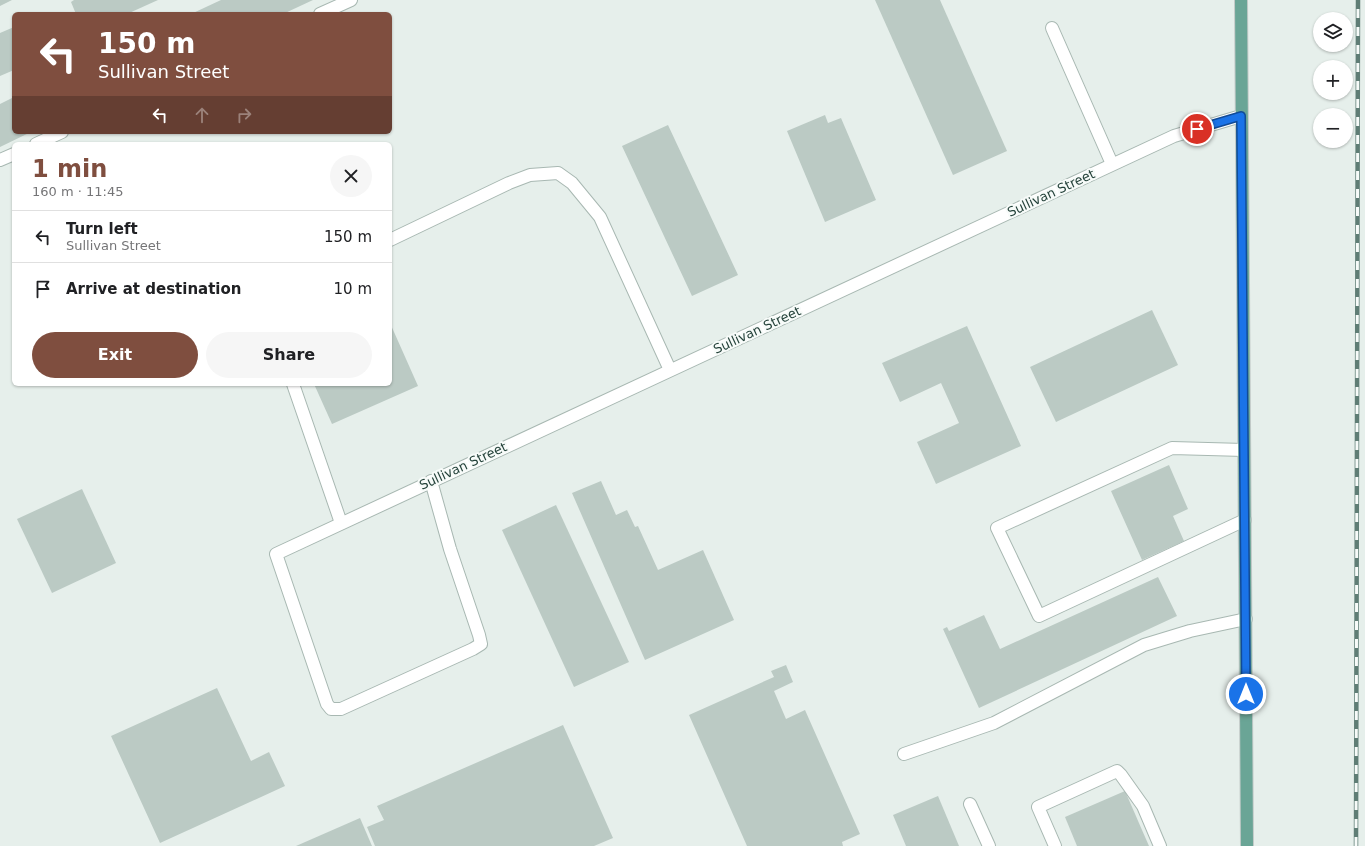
<!DOCTYPE html>
<meta charset="utf-8">
<style>
body{margin:0;font-family:"DejaVu Sans",sans-serif;background:#f6f6f6;color:#202124;height:100vh;display:flex;flex-direction:column;font-size:15px;white-space:nowrap}
*{box-sizing:border-box;margin:0}
p{font-size:13px;color:#757577}
.icon{flex:none;width:22px;height:22px;fill:none;stroke:currentColor;stroke-width:2;stroke-linecap:round;stroke-linejoin:round}
.map{position:relative;flex:1;overflow:hidden}
.side{position:absolute;left:12px;top:142px;width:380px;height:244px;display:flex;flex-direction:column;background:#fff;border-radius:6px;box-shadow:0 1px 3px #0004}
.side>*{flex:none}
.banner{position:absolute;left:12px;top:12px;width:380px;height:122px;border-radius:6px;box-shadow:0 1px 3px #0004;background:#7f4e3f;color:#fff;overflow:hidden}
.controls{position:absolute;left:1313px;top:12px;display:grid;gap:8px}
.controls a{display:grid;place-items:center;width:40px;height:40px;border-radius:50%;background:#fff;box-shadow:0 1px 3px #0004;font-size:20px}
.pin{position:absolute;display:grid;place-items:center;width:34px;height:34px;color:#fff;margin:-17px;border:2px solid #fff;border-radius:50%;box-shadow:0 1px 4px #0007}
.me{position:absolute;width:44px;margin:-22px;rotate:0deg;stroke-linejoin:round;filter:drop-shadow(0 0 3px #0008)}
.turn{display:flex;align-items:center;gap:14px;height:84px;padding:0 20px;font-size:18px}
.turn .icon{width:52px;height:52px;stroke-width:2.5}
.turn b{display:block;font-size:28px;line-height:34px}
.lanes{display:flex;align-items:center;height:38px;padding:0 20px;background:#0003;justify-content:center;gap:20px;direction:ltr}
.lanes .off{opacity:.35}
.round{display:grid;place-items:center;flex:none;width:42px;height:42px;border-radius:21px;background:#f6f6f6}
.headline{display:flex;align-items:center;justify-content:space-between;height:68px;padding:0 20px}
h1{font-size:24px;font-weight:700;line-height:30px;color:#7f4e3f}
.primary-button{display:flex;gap:8px;margin-top:auto;padding:8px 20px}
.primary-button a{flex:1;height:46px;border-radius:24px;background:#7f4e3f;color:#fff;font-size:16px;font-weight:700;line-height:46px;text-align:center}
.primary-button a+a{background:#f6f6f6;color:#202124}
ul{padding:0;list-style:none}
li{display:flex;align-items:center;gap:12px;height:52px;padding:0 20px;border-top:1px solid #e0e0e0}
li div{flex:1}
li b{display:block;font-size:15px}
li em{font-style:normal}
.map>svg:first-child{display:block}
</style>
<div class="map">
<svg width="1365" height="846" viewBox="0 0 1365 846">
<rect width="100%" height="100%" fill="#e6efeb"/>
<g fill="#bbcac4">
<polygon points="0,0 12,0 0,6"/>
<polygon points="74,0 158,0 127,14 76,14 71,2"/>
<polygon points="221,0 313,0 283,14 191,14"/>
<polygon points="875,0 940,0 1007,151 953,175"/>
<polygon points="14,27 14,70 0,76 0,33"/>
<polygon points="14,97 14,132 31,132 0,147 0,104"/>
<polygon points="825,115 828,123 841,118 876,200 825,222 787,131"/>
<polygon points="668,125 738,275 692,296 622,146"/>
<polygon points="1152,310 1178,365 1056,422 1030,367"/>
<polygon points="390,323 418,386 332,424 314,384 390,384"/>
<polygon points="967,326 1021,446 936,484 917,442 959,423 941,383 900,402 882,363"/>
<polygon points="1169,465 1188,509 1173,516 1184,541 1142,560 1111,491"/>
<polygon points="601,481 616,515 627,510 635,527 638,526 658,570 703,550 734,620 645,660 572,493"/>
<polygon points="82,489 116,563 52,593 17,519"/>
<polygon points="556,505 629,662 574,687 502,530"/>
<polygon points="1158,577 1177,616 979,708 943,629 947,627 949,631 984,615 1000,649"/>
<polygon points="786,665 793,682 774,691 786,719 805,710 860,834 842,842 843,846 747,846 689,715 774,677 771,671"/>
<polygon points="217,688 251,761 269,752 285,786 160,843 111,736"/>
<polygon points="563,725 613,838 594,846 375,846 367,827 384,820 377,806"/>
<polygon points="1125,791 1149,846 1077,846 1065,817"/>
<polygon points="938,796 959,846 906,846 893,815"/>
<polygon points="360,818 372,846 296,846"/>
</g>
<g fill="none" stroke-linecap="round" stroke-linejoin="round">
<g stroke="#a8b8b2" stroke-width="14">
<g id="minor">
<polyline points="320,14 351,0"/>
<polyline points="1052,28 1112,164"/>
<polyline points="36,144 62,132"/>
<polyline points="0,160 14,154"/>
<polyline points="390,240 509,183 530,175 558,173 572,183 600,217 670,370"/>
<polyline points="293,384 341,523"/>
<polyline points="1244,450 1172,448 997,528 1039,616 1245,520"/>
<polyline points="431,481 450,549 479,635 481,644 473,649 341,709 331,709 327,704 276,554 1174,136 1241,116"/>
<polyline points="904,754 994,723 1144,645 1190,631 1246,619"/>
<polyline points="970,804 989,846"/>
<polyline points="1055,846 1038,807 1117,771 1121,775 1143,806 1160,846"/>
</g>
</g>
<g stroke="#c2cac8" stroke-width="14">
<polyline id="major" points="1241,0 1247,846"/>
</g>
<use href="#minor" stroke="#fff" stroke-width="12"/>
<use href="#major" stroke="#6aa596" stroke-width="12"/>
<g stroke="#5f7d75" stroke-width="4.5">
<polyline id="rail" points="1356,846 1358,0"/>
</g>
<use href="#rail" stroke="#f7fbf9" stroke-width="3" stroke-dasharray="9" stroke-linecap="butt"/>
</g>
<g fill="none" stroke-linecap="round" stroke-linejoin="round">
<g stroke="#114b97" stroke-width="10">
<polyline id="route" points="1197,129 1241,116 1246,694"/>
</g>
<use href="#route" stroke="#1a73e8" stroke-width="7"/>
</g>
<g text-anchor="middle" dominant-baseline="central" stroke-width="4" stroke-linejoin="round" paint-order="stroke">
<g font-size="13" fill="#24423a" stroke="#f7fbf9">
<text transform="translate(1051 193) rotate(-25)">Sullivan Street</text>
<text transform="translate(757 330) rotate(-25)">Sullivan Street</text>
<text transform="translate(463 466) rotate(-25)">Sullivan Street</text>
</g>
</g>
</svg>
<div class="controls">
<a><svg class="icon" aria-label="layers" viewBox="0 0 24 24"><path d="M12 4l9 5-9 5-9-5zM3 14l9 5 9-5"/></svg></a>
<a>+</a>
<a>−</a>
</div>
<div class="pin" style="left:1197px;top:129px;background:#d93025"><svg class="icon" aria-label="arrive" viewBox="0 0 24 24"><path d="M6 21V4h12l-3 4 3 4H6"/></svg></div>
<svg class="me" style="left:1246px;top:694px" viewBox="-20 -20 40 40"><circle r="17" fill="#1a73e8" stroke="#fff" stroke-width="3"/><path d="M0-11L8 9 0 5-8 9z" fill="#fff"/></svg>
<div class="banner">
<div class="turn"><svg class="icon" aria-label="left" viewBox="0 0 24 24"><path d="M17 20v-9H6M10 6l-5 5 5 5"/></svg><div><b>150 m</b>Sullivan Street</div></div>
<div class="lanes"><svg class="icon" aria-label="left" viewBox="0 0 24 24"><path d="M17 20v-9H6M10 6l-5 5 5 5"/></svg><svg class="icon off" aria-label="ahead" viewBox="0 0 24 24"><path d="M12 20V5M6 11l6-6 6 6"/></svg><svg class="icon off" aria-label="right" viewBox="0 0 24 24"><path d="M7 20v-9h11M14 6l5 5-5 5"/></svg></div>
</div>
<section class="side">
<div class="headline"><div><h1>1 min</h1><p>160 m · 11:45</p></div><a class="round"><svg class="icon" aria-label="close" viewBox="0 0 24 24"><path d="M6 6l12 12M18 6L6 18"/></svg></a></div>
<ul>
<li><svg class="icon" aria-label="left" viewBox="0 0 24 24"><path d="M17 20v-9H6M10 6l-5 5 5 5"/></svg><div><b>Turn left</b><p>Sullivan Street</p></div><em>150 m</em></li>
<li><svg class="icon" aria-label="arrive" viewBox="0 0 24 24"><path d="M6 21V4h12l-3 4 3 4H6"/></svg><div><b>Arrive at destination</b></div><em>10 m</em></li>
</ul>
<div class="primary-button"><a>Exit</a><a>Share</a></div>
</section>
</div>
